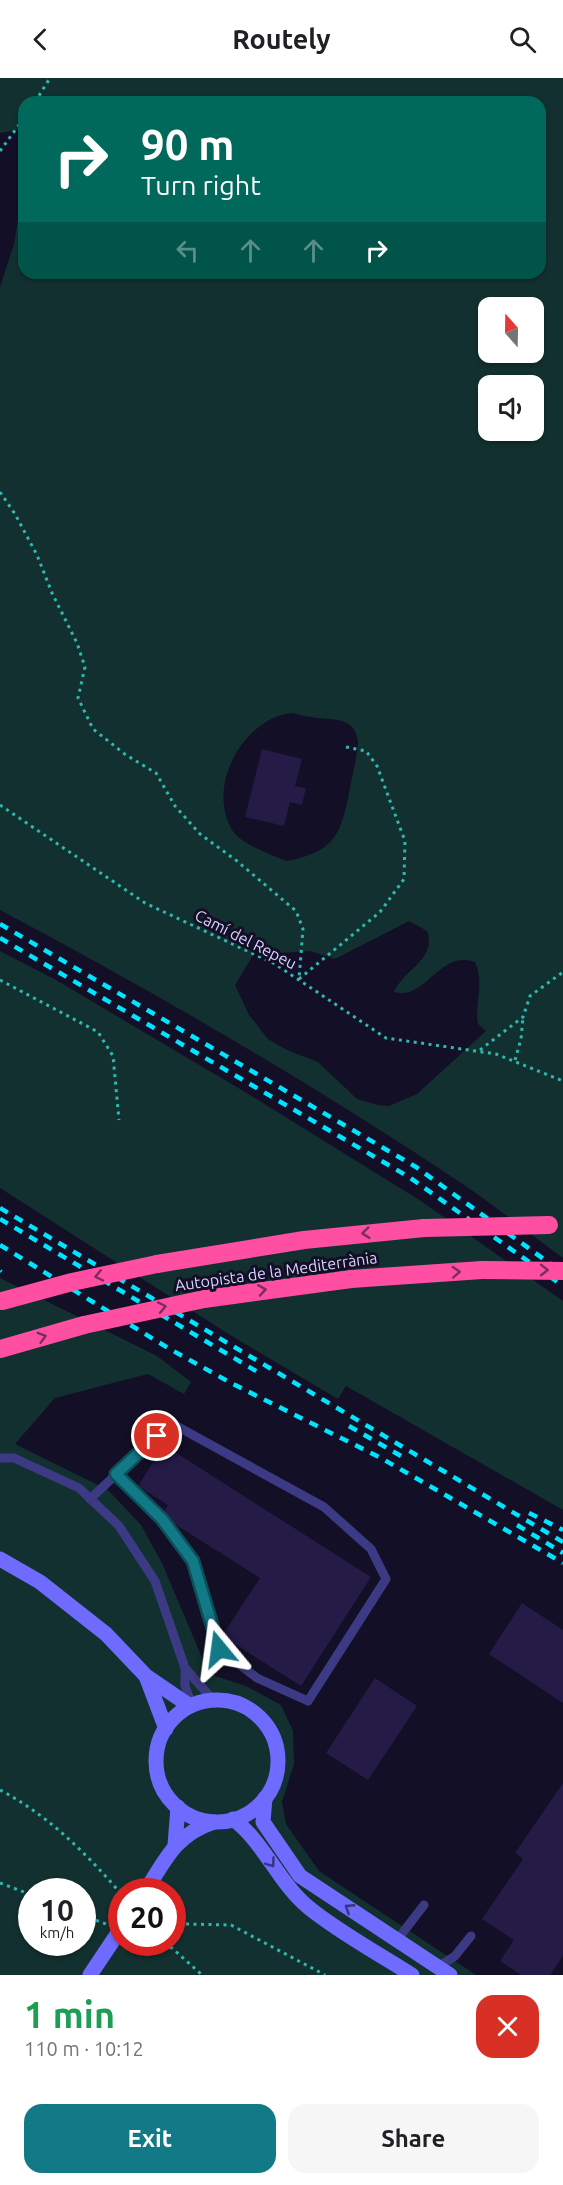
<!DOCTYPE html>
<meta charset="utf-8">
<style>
body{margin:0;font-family:Ubuntu,sans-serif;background:#f6f6f6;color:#202124;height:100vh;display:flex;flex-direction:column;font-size:22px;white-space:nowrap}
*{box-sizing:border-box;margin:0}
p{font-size:20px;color:#757577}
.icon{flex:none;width:33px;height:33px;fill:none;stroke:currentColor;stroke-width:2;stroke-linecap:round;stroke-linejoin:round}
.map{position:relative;height:1897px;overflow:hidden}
.side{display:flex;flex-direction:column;background:#fff;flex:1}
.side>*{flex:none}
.banner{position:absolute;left:18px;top:18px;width:528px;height:183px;border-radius:18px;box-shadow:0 2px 4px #0004;background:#00695c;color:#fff;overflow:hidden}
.needle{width:39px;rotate:340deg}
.buttons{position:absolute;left:478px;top:219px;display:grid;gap:12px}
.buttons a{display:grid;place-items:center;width:66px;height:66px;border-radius:12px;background:#fff;box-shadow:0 2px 4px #0004;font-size:30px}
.speed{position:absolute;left:18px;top:1800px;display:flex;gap:12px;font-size:30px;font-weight:700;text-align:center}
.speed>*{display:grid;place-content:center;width:78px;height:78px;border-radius:50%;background:#fff;box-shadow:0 2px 4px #0004;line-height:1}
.speed small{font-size:15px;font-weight:400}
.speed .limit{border:9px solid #d22;background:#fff;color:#111}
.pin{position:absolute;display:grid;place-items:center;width:51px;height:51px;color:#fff;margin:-26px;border:3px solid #fff;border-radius:50%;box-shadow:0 2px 6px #0007}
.me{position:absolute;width:66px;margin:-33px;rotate:344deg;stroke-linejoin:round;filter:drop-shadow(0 0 4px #0008)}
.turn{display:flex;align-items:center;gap:21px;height:126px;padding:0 24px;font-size:27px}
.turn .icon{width:78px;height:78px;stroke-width:2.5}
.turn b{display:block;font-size:42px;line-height:51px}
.lanes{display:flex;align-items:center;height:57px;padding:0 24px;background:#0003;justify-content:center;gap:30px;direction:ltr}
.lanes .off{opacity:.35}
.round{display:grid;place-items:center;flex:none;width:63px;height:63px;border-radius:18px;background:#f6f6f6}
.summary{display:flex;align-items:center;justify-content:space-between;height:102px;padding:0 24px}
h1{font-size:36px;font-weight:700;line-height:45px;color:#1e9e55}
.cta{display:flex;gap:12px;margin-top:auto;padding:12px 24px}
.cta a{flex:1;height:69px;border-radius:18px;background:#127987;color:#fff;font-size:24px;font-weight:700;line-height:69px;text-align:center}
.cta a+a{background:#f6f6f6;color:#202124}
header{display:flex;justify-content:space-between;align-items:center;height:78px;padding:0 24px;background:#fff;font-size:27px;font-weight:700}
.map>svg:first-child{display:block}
</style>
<header><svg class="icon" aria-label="back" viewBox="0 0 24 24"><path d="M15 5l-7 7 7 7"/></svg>Routely<svg class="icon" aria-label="search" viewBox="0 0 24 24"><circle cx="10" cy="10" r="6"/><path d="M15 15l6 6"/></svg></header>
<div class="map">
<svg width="563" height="1897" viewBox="0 0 563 1897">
<rect width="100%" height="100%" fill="#130f26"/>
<g fill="#12302f" fill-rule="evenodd">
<path d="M0,0H563V1180C530,1156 498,1130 464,1107C315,1007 158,916 0,832V209L14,166L24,101V195H540V24H24V51L0,55ZM489,230H534V274H489ZM489,308H534V352H489ZM292,635C300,637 309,639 317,640C336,642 355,639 358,664C357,680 353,694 350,710C341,756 336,774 286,783C270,776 239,766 231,750C207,706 244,640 292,635ZM409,843L427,853C437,882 404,891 394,914C426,923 439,871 475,884C485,906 474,925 478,946L486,953L417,1016L389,1028L378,1027L357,1021L318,984L287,972L268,961L249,937L235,907L261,864L281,875L310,873L335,881Z"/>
<polygon points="0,873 56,902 245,1014 421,1123 563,1223 563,1432 346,1308 338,1321 230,1257 0,1110"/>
<path d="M0,1200L157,1278L191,1304L184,1316L148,1296L55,1320L15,1366L108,1412L141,1447L162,1485L209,1596L246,1608L281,1627L293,1653L294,1686L282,1724L286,1746L319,1793L476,1897H0ZM32,1814H82V1864H32ZM122,1814H172V1864H122Z"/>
</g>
<g fill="#241b47">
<polygon points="262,671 302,681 295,708 306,710 302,727 290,724 284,748 245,739"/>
<polygon points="164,1367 371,1499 301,1608 222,1558 260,1500 173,1445 164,1433 168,1427 138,1408"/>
<polygon points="522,1525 563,1552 563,1625 489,1576"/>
<polygon points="375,1600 417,1628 368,1702 326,1675"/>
<polygon points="563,1705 563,1878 550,1897 521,1897 500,1883 514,1862 482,1841 523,1781 515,1775"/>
</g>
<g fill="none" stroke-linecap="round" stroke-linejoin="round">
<g stroke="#2fb8b0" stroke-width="3" stroke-dasharray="3 4.5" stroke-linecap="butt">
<polyline points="35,24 50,0"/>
<polyline points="0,73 24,40"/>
<polyline points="0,414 15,436 37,477 52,515 77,565 85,589 78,620 93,651 126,677 156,695 175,728 200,756 237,783 296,833 303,851 299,901"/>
<polyline points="0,727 145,825 275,886 386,960 496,976 563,1003"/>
<polyline points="299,901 380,834 404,801 405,763 377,688 366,673 346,669"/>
<polyline points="0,902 98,954 113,978 119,1042"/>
<polyline points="480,972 523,939 530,918 563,894"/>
<polyline points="515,982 521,961 523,939"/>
<path d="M0,1712C48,1737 87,1776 122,1817"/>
<polyline points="0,1805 32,1817"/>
<polyline points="82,1837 106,1846"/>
<polyline points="172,1841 184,1846 231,1847 325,1897"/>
<polyline points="156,1864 172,1870 202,1897"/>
</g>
<g stroke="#3d3a85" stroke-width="9">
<polyline points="0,1380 14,1380 79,1410 119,1448 155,1503 185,1590 185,1608 192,1627"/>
<polyline points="90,1421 171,1345 324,1429 371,1471 386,1501 308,1623 257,1600 219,1571 193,1483 162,1441 116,1396"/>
<polyline points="185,1590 213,1622"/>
<polyline points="397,1862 424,1827"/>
<polyline points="438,1889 455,1878 471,1858"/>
</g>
<g stroke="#6f6bff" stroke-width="15">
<polyline points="0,1481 40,1504 106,1556 146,1598 190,1628"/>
<polyline points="146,1598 166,1651"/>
<circle cx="217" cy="1683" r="61"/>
<polyline points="265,1720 263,1744 300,1798 450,1897"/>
<path d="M233,1741C264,1764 278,1804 308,1829C337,1853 379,1876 412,1897"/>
<polyline points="175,1767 178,1729"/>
<path d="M145,1814C165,1782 176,1756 214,1744"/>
</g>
<g stroke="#ff4fa3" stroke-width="18">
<polyline points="157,1186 304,1162 424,1150"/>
<polyline points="204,1221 351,1201 482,1192"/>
<polyline points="0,1271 84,1247"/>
</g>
<g stroke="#00e5ff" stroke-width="4.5" stroke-dasharray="9 8" stroke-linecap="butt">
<polyline points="0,846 416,1089 563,1195"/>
<polyline points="0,860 409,1099 563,1208"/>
<polyline points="0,1130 563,1464"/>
<polyline points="0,1141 261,1296"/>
<polyline points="0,1167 168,1270 231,1305 381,1380 563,1485"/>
<polyline points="0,1193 1,1194"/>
<polyline points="349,1348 406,1381"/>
<polyline points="529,1435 563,1452"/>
<polyline points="517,1447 563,1475"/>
</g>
<polyline stroke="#6f6bff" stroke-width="15" points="90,1897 122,1849"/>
<g stroke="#ff4fa3" stroke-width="18">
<polyline points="424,1150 549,1147"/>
<polyline points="482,1192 563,1193"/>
<polyline points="2,1223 72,1204 157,1186"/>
<polyline points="84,1247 204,1221"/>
</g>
</g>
<defs><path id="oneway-chevron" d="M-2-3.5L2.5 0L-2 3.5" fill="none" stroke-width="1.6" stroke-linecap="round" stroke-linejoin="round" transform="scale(1.5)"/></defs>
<g stroke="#7d2c5e">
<use href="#oneway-chevron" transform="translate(366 1155) rotate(174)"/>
<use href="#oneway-chevron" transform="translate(544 1192)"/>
<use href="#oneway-chevron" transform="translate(456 1194) rotate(-3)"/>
<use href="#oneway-chevron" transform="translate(99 1198) rotate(168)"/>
<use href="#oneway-chevron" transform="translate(262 1212) rotate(-9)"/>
<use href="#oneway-chevron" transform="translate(162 1229) rotate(-11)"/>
<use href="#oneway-chevron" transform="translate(42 1259) rotate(-16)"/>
</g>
<g stroke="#38347d">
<use href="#oneway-chevron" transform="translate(271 1785) rotate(54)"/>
<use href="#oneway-chevron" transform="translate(349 1830) rotate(-147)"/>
</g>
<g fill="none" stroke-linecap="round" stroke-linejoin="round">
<g stroke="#0c4f58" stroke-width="15">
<polyline id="route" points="157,1358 116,1396 162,1441 193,1483 219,1571"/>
</g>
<use href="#route" stroke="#127987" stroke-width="10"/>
</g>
<g text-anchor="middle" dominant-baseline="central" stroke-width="6" stroke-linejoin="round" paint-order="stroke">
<g font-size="16" fill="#d9d4ff" stroke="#130f26">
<text transform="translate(246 861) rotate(27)">Camí del Repeu</text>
<text transform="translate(276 1193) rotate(-8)">Autopista de la Mediterrània</text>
</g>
</g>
</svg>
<div class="buttons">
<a><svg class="needle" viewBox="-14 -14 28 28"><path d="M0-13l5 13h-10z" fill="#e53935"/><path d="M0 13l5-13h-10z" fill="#757577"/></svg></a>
<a><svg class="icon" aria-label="sound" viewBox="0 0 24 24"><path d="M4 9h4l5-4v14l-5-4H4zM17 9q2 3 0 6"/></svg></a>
</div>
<div class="speed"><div>10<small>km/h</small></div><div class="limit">20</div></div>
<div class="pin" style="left:157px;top:1358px;background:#d93025"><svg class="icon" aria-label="arrive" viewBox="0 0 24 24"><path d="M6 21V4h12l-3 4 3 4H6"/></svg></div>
<svg class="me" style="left:219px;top:1571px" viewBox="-20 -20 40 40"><path d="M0-17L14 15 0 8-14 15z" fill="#127987" stroke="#fff" stroke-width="4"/></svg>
<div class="banner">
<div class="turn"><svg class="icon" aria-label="right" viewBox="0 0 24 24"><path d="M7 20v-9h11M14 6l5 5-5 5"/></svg><div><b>90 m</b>Turn right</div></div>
<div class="lanes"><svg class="icon off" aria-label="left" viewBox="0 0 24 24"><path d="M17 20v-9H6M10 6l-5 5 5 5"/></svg><svg class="icon off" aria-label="ahead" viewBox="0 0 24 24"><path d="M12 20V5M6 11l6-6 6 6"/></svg><svg class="icon off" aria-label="ahead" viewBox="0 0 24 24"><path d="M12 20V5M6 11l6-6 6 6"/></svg><svg class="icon" aria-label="right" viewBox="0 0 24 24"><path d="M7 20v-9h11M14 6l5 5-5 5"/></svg></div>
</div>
</div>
<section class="side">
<div class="summary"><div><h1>1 min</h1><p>110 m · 10:12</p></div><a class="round" style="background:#d93025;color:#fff"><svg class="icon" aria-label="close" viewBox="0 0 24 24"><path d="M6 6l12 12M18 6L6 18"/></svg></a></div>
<div class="cta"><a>Exit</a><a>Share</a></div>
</section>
